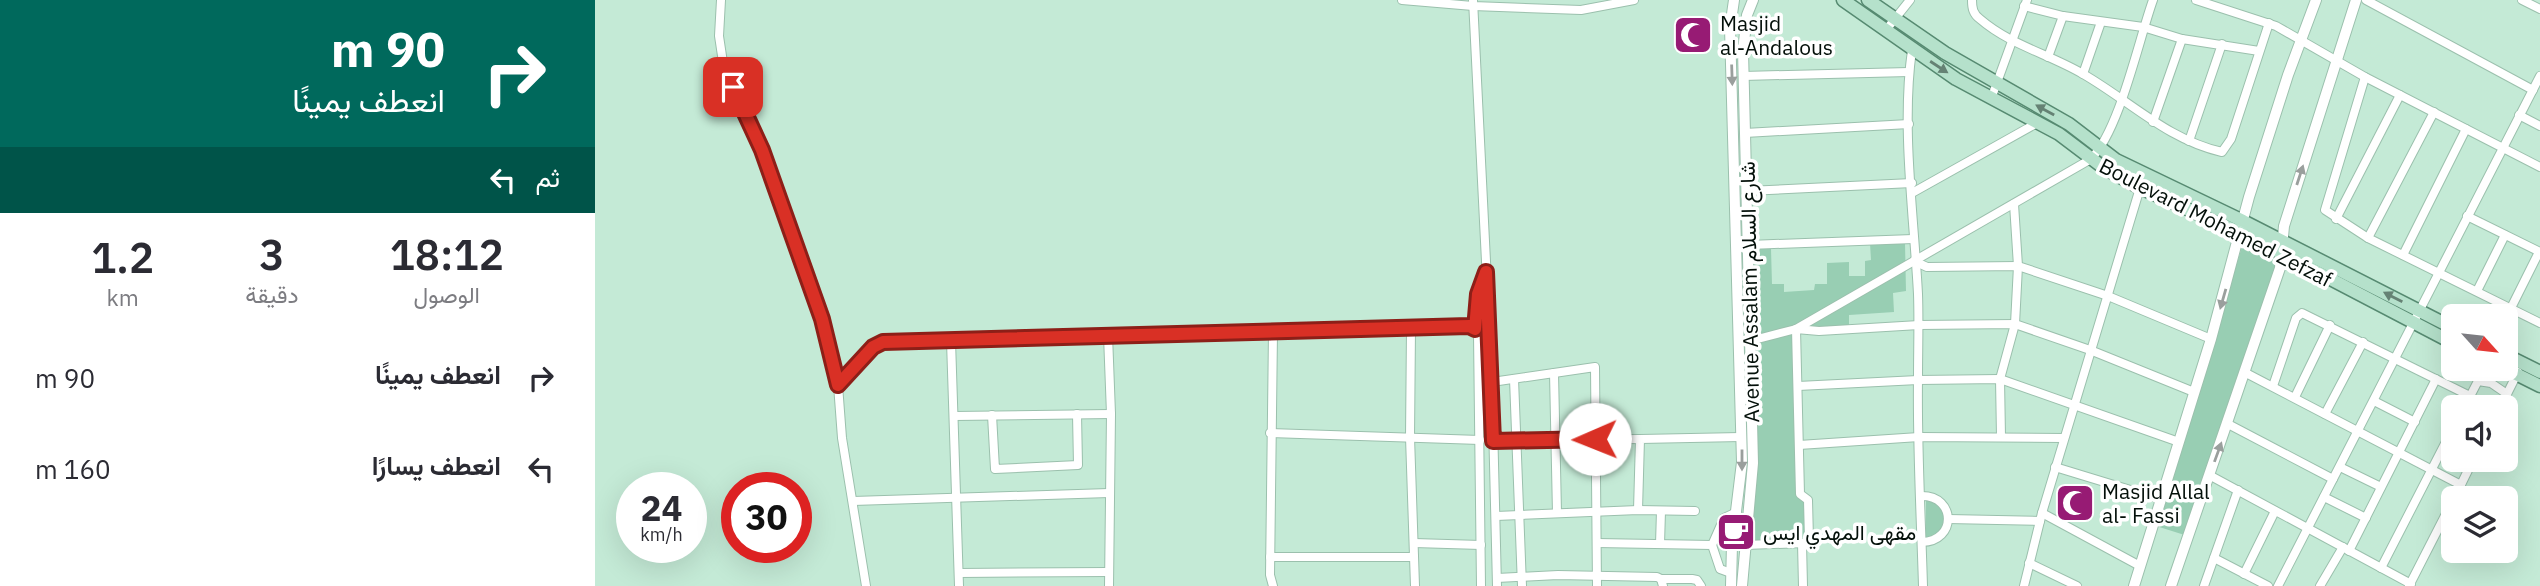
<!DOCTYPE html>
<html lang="ar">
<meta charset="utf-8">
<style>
body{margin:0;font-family:"IBM Plex Sans",Vazirmatn,sans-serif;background:#f7f7f7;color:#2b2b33;direction:rtl;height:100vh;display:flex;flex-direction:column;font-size:26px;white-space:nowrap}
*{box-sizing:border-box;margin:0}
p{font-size:23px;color:#7c7c81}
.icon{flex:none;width:38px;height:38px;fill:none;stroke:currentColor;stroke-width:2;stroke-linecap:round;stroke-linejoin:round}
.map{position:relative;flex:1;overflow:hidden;direction:ltr}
.side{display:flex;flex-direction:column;background:#fff;width:595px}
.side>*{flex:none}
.hud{background:#00695c;color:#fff;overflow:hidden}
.needle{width:46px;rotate:117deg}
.buttons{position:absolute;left:1846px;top:304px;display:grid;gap:14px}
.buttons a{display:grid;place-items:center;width:77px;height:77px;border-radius:10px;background:#fff;box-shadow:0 7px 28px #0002;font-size:35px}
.speed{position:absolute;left:21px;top:472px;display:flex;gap:14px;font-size:35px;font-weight:700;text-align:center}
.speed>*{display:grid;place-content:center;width:91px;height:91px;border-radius:50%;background:#fff;box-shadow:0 7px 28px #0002;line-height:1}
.speed small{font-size:18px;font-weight:400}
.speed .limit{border:10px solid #d22;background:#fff;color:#111}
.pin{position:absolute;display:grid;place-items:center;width:60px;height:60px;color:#fff;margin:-30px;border-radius:14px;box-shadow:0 4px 10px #0006}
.me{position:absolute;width:77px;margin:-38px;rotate:269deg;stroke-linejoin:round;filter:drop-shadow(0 0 5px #0008)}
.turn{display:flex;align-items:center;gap:24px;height:147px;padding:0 35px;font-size:32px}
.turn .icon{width:91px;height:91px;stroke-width:2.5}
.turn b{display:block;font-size:49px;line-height:60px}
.then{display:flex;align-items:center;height:66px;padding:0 35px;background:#0003;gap:14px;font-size:26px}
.eta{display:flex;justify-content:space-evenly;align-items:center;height:119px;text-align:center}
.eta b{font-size:42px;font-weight:600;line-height:49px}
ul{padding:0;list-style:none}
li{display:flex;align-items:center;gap:21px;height:91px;padding:0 35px}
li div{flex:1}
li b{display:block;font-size:26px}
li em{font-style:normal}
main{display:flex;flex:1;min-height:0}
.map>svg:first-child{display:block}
</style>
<main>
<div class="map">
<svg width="1945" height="586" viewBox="0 0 1945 586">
<rect width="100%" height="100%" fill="#c4ead6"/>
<g fill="#98ceb3">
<polygon points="1650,237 1689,257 1596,537 1561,526"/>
<polygon points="1323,242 1310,243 1311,291 1298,293 1299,312 1254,315 1254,326 1201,329 1207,498 1213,498 1214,543 1150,545 1156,491 1154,245 1176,249 1177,284 1189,284 1189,292 1219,290 1220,284 1232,284 1232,263 1254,262 1254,276 1270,276 1270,261 1276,260 1275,243"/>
<path d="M1331,498C1351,502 1351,517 1345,533L1331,540Z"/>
</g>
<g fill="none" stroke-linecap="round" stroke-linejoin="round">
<g stroke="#9bc0ad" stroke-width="10">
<g id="minor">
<polyline points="126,0 124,36 129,69 167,150 227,319 243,385 247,438 271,586"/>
<polyline points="807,0 878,6 986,10 1039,0"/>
<polyline points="878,0 897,382 902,586"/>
<path d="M1377,0C1377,8 1378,14 1385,19C1415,45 1454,54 1488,74C1535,101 1573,140 1627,152L1636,139L1674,23"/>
<polyline points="1601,0 1681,26 1770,77 1945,167"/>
<polyline points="1771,0 1938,90"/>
<polyline points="1927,0 1945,9"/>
<polyline points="1429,6 1468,16 1548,27 1587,39 1664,51"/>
<polyline points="1291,30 1315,0"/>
<path d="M1317,50C1306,126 1319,217 1323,294C1324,322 1323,350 1323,379C1322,448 1326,517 1328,586"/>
<polyline points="1453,57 1468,16"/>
<polyline points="1488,74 1506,22"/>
<polyline points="1148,76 1314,72"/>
<polyline points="1770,77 1730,210 1773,238 1945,323"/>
<polyline points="1396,99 1432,0"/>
<polyline points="1924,115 1945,126"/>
<polyline points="1558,122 1587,39"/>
<polyline points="1150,133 1314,124"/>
<polyline points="1594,141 1627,44"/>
<polyline points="1152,191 1317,183"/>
<polyline points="1317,193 1442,123"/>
<polyline points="1872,216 1945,252"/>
<polyline points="1741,219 1805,95"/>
<polyline points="1773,238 1839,112"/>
<polyline points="1154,245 1318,239"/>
<polyline points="1808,255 1871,129"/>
<polyline points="1319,261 1332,267 1423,266 1513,296 1616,339"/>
<polyline points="1882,291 1910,235"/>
<polyline points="1916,308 1944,252"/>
<polyline points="816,329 815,437 820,586"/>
<polyline points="678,332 675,575 678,586"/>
<polyline points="513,335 516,414 514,586"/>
<polyline points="356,341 364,586"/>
<path d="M1151,342L1201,329L1496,159C1525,129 1543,42 1558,0"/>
<polyline points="1649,372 1866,485"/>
<polyline points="959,373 962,513"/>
<polyline points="919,379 927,586"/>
<polyline points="897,382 1000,367 1002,586"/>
<polyline points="243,385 278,347 288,342 874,326 880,329"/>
<polyline points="1203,386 1323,380 1405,379 1584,442"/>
<polyline points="1678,386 1701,318 1707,313 1875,396"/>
<polyline points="1700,397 1735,325"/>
<polyline points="1779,401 1820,422"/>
<polyline points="1869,408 1883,381 1896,383 1912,394"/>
<polyline points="1905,408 1923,372"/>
<polyline points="1730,414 1768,342"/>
<polyline points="397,415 400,469 483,465 482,414"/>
<polyline points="359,416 516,414"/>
<polyline points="1633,424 1738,479"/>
<polyline points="675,433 885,440"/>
<polyline points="1406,437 1405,379 1420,324 1423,266 1419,204"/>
<polyline points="898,441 1045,439"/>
<polyline points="1204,445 1324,437 1469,438"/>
<polyline points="1460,467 1565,499"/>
<polyline points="1745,467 1786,487"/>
<polyline points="1614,475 1816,584"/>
<path d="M1327,496C1361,496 1362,541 1327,542"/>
<polyline points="1729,497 1771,518"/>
<polyline points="1859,499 1878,460"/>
<polyline points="258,501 514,493"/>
<polyline points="1043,510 1045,439 1146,437"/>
<polyline points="1447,513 1545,566"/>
<polyline points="901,516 1043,510 1100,511"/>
<polyline points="1353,519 1445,521"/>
<polyline points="819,543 886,545"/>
<polyline points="1002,543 1117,545 1125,569 1136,573"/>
<polyline points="1207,543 1208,586"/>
<polyline points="1065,544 1066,511"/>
<polyline points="1117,545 1129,518 1142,512"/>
<polyline points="1150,545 1211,543 1214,540 1213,500 1205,494 1201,329 1224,331 1324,325 1420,324 1495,350 1599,392"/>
<polyline points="1754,551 1841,379"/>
<polyline points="675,557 819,557"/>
<polyline points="1619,558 1673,586"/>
<polyline points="1434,563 1482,586"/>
<polyline points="1786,568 1858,428"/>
<polyline points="364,573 514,572"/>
<polyline points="1649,574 1680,511"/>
<polyline points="902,578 963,575 1062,577 1066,579 1068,586"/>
<polyline points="1066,579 1097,579 1102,580 1106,586"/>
<path d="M886,586L883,334C875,318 884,292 890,276"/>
<polyline points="1429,586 1447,513 1545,188"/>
<polyline points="1609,586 1643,490"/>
<polyline points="1683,586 1945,76"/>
<polyline points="1725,586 1748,547"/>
<polyline points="1814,586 1858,500"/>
</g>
</g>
<g stroke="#9bc0ad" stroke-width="12">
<g id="tertiary">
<polyline points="1136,586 1137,544 1147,462 1135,28 1139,0"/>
<polyline points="1147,586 1158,463 1148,51 1152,15 1158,0"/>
<polyline points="1539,586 1616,339 1654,197 1693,75 1721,0"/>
<polyline points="1576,586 1685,268 1689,226 1761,0"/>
</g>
</g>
<g stroke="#568a71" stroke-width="15">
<g id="primary">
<polyline points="1248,0 1361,79 1464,134 1509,168 1545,188 1657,238 1858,343"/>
<polyline points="1273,0 1350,53 1474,124 1521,160 1648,221 1858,328"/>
<polyline points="1911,355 1945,372"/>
<polyline points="1911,369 1945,386"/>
</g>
</g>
<use href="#minor" stroke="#fff" stroke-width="8"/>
<use href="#tertiary" stroke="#fff" stroke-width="10"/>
<use href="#primary" stroke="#b5e1cb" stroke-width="12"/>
</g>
<defs><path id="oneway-solid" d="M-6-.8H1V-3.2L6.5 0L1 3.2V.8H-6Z" transform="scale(1.75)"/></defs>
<g fill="#658274">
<use href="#oneway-solid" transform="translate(1344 67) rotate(33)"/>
<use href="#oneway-solid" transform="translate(1450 110) rotate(-151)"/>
<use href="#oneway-solid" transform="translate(1798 297) rotate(-153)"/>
</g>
<g fill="#9a9f9d">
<use href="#oneway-solid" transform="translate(1137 75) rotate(88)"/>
<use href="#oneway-solid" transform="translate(1705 175) rotate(-72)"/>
<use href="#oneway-solid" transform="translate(1628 299) rotate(106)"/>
<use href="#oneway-solid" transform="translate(1623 452) rotate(-70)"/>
<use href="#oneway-solid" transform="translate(1147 460) rotate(90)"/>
</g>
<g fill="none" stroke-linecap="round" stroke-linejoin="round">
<g stroke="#8d1f18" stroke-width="18">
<polyline id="route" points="138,87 167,150 227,319 243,385 278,347 288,342 874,326 880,329 883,294 891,272 898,441 1000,439"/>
</g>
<use href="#route" stroke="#d93025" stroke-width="12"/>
</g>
<defs>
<g id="mosque-square" transform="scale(2.0125)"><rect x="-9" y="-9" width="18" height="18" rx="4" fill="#971b74" stroke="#fff"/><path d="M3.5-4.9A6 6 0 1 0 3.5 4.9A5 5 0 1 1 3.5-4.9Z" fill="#fff"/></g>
<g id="cafe-square" transform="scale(2.0125)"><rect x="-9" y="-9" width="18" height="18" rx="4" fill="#971b74" stroke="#fff"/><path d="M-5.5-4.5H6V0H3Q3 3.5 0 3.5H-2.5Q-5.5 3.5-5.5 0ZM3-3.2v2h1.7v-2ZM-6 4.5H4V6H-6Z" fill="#fff"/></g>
</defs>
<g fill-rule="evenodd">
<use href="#mosque-square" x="1098" y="35"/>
<use href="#mosque-square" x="1480" y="503"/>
<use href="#cafe-square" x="1141" y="532"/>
</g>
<g text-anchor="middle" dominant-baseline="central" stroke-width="7" stroke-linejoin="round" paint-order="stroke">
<g font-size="21" fill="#030f09" stroke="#fff" text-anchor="start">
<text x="1125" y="23">Masjid<tspan x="1125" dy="24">al-Andalous</tspan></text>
<text x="1507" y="491">Masjid Allal<tspan x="1507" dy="24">al- Fassi</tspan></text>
<text x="1168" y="532">مقهى المهدي ايس</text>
</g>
<g font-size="21" fill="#030f09" stroke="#fff">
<text transform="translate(1621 222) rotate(27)">Boulevard Mohamed Zefzaf</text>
<text transform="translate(1154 292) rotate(-91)">Avenue Assalam شارع السلام</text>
</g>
</g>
</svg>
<div class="buttons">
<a><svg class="needle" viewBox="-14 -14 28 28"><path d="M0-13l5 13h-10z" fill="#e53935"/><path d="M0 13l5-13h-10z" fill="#7c7c81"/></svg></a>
<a><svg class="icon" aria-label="sound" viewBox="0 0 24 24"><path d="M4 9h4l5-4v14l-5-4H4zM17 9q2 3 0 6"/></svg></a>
<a><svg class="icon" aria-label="layers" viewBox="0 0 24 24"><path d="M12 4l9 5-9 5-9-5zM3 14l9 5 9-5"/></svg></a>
</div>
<div class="speed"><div>24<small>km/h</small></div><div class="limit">30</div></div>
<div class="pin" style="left:138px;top:87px;background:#d93025"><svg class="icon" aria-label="arrive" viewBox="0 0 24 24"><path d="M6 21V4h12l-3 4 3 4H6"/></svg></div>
<svg class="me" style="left:1000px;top:439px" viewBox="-20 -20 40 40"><circle r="19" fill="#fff"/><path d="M0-13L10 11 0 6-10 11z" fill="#d93025"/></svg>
</div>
<section class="side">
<div class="hud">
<div class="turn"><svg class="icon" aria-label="right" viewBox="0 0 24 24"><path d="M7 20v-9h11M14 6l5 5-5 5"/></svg><div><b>90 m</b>انعطف يمينًا</div></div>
<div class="then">ثم<svg class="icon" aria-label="left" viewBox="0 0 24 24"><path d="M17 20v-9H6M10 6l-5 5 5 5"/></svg></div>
</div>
<div class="eta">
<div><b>18:12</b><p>الوصول</p></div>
<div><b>3</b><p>دقيقة</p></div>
<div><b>1.2</b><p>km</p></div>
</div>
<ul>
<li><svg class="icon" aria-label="right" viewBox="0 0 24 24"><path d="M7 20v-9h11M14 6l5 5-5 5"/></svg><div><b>انعطف يمينًا</b></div><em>90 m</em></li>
<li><svg class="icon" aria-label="left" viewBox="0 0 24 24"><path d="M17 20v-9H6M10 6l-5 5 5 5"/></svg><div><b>انعطف يسارًا</b></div><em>160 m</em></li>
</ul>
</section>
</main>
